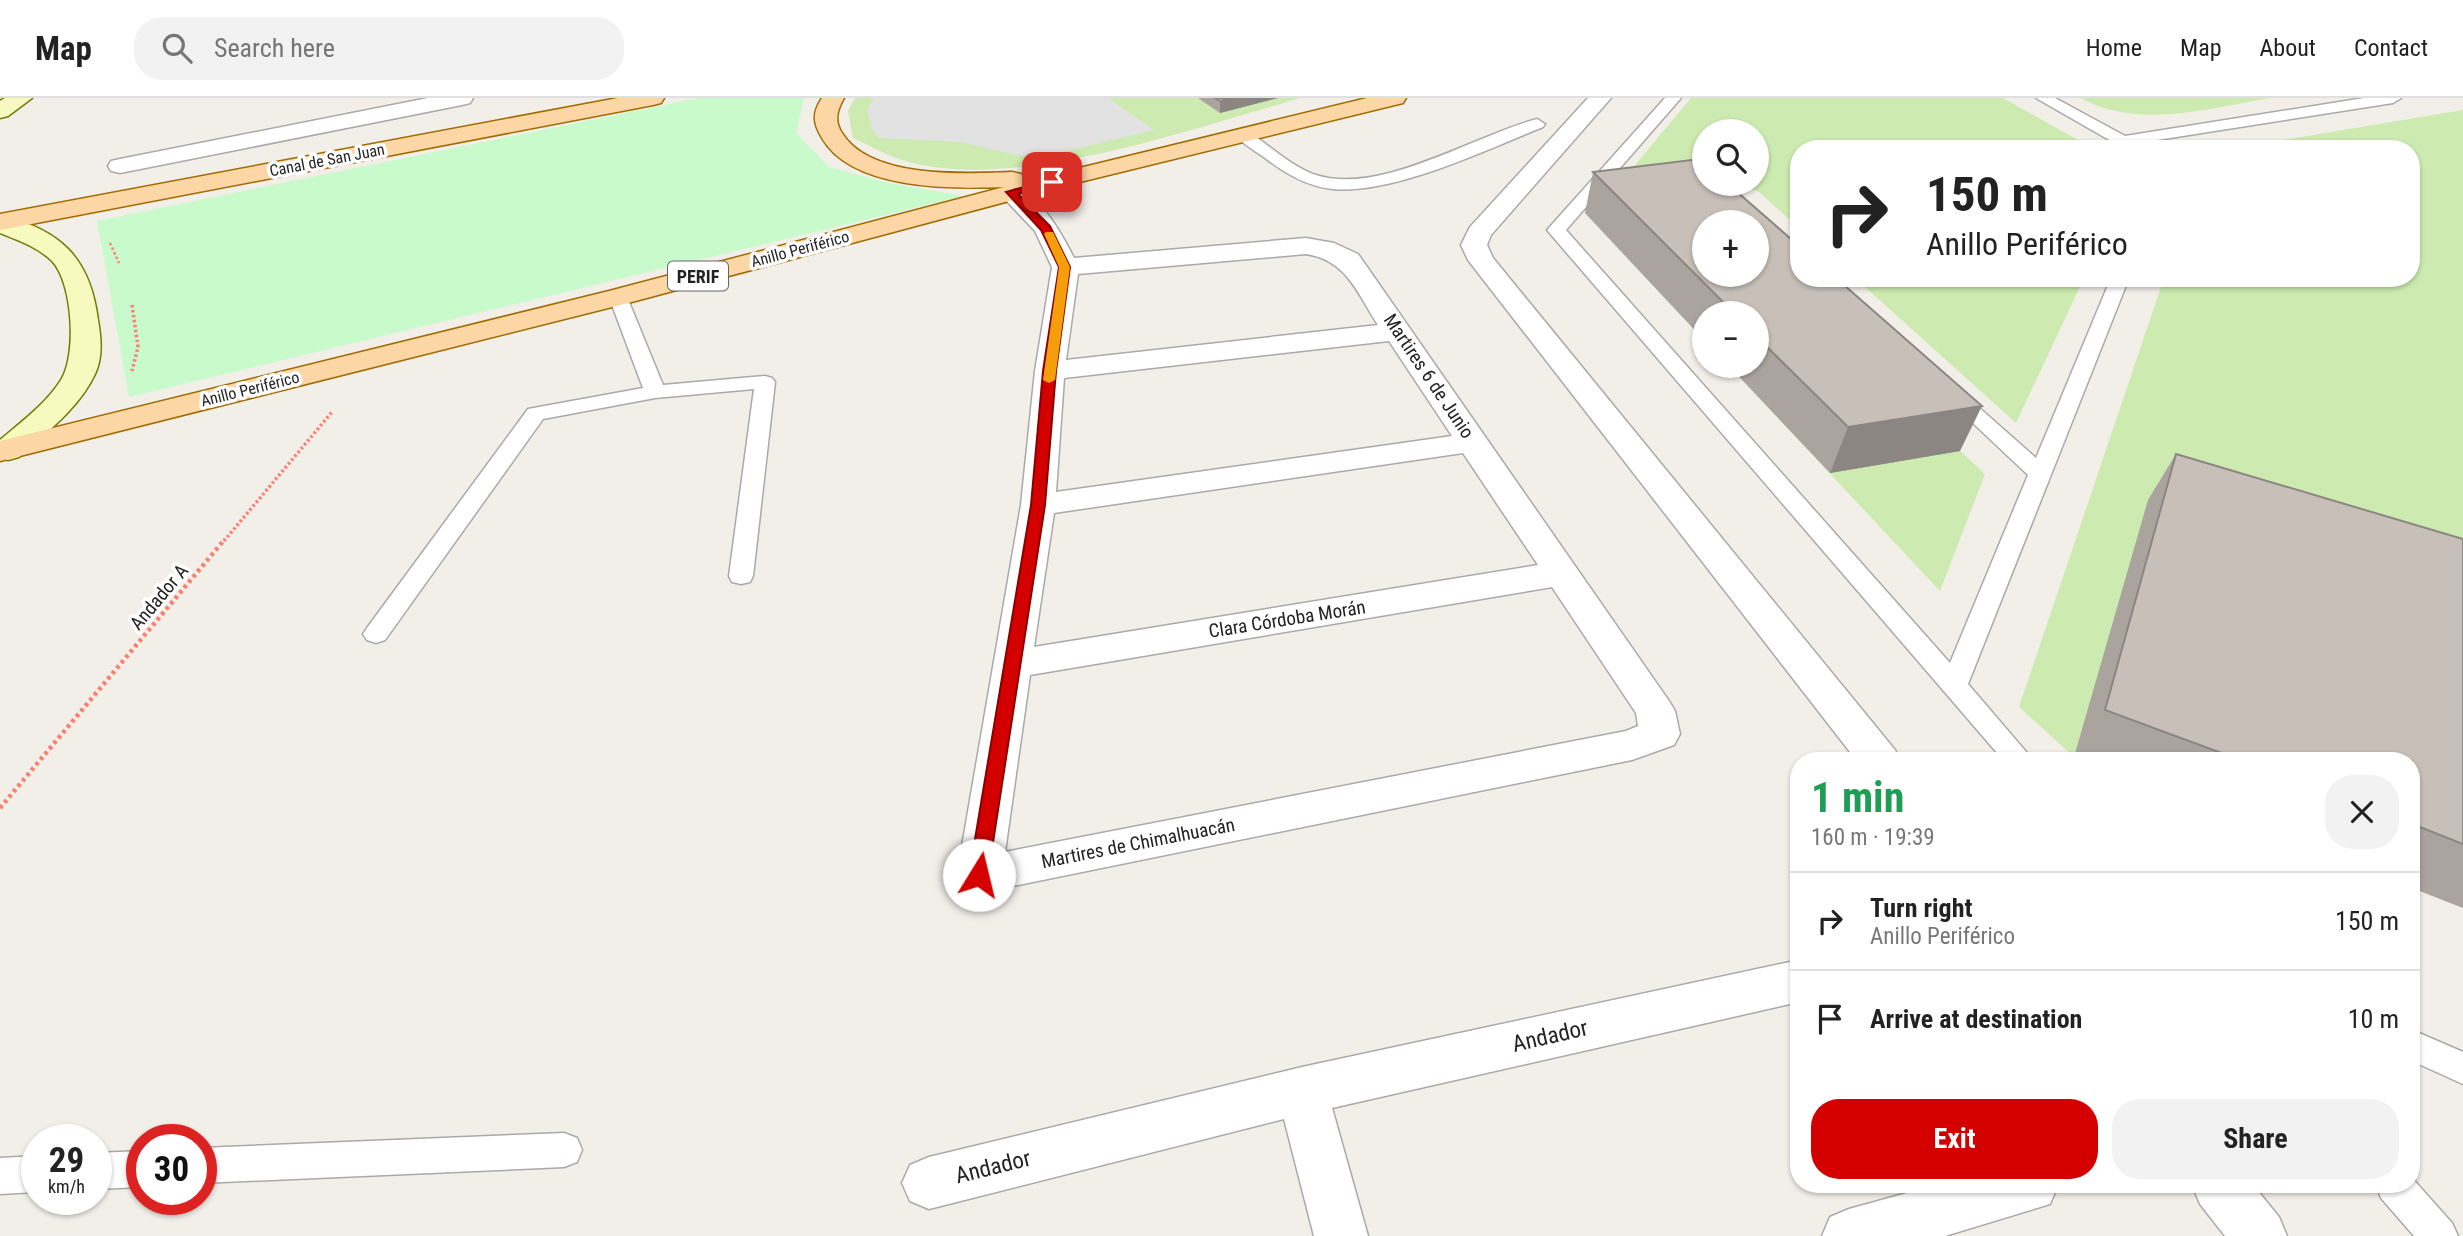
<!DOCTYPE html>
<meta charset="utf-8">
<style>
body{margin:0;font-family:"Roboto Condensed",sans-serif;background:#f2f2f2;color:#222;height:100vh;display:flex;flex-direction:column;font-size:26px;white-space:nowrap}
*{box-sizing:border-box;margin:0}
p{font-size:23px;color:#767676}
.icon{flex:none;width:38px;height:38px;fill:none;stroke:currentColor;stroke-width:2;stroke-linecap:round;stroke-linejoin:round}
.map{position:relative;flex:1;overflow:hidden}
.side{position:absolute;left:1790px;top:654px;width:630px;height:441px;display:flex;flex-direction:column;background:#fff;border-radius:28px;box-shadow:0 2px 5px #0004}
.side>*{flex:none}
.guide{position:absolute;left:1790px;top:42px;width:630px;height:147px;border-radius:28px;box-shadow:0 2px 5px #0004;background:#fff;color:#222;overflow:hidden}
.tools{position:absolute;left:1692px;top:21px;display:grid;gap:14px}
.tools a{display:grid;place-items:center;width:77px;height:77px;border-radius:50%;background:#fff;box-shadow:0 2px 5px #0004;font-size:35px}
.speed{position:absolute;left:21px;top:1026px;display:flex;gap:14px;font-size:35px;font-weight:700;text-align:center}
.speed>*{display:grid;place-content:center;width:91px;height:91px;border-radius:50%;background:#fff;box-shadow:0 2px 5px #0004;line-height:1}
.speed small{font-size:18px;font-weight:400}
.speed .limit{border:10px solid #d22;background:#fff;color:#111}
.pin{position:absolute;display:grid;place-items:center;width:60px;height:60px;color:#fff;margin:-30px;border-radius:14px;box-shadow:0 4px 10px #0006}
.me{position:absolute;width:77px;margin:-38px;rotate:9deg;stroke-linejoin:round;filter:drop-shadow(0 0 5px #0008)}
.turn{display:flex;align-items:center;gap:24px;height:147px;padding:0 21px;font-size:32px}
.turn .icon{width:91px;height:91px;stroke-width:2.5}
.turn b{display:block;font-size:49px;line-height:60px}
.round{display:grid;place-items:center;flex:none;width:74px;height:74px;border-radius:28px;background:#f2f2f2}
.summary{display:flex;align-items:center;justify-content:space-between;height:119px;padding:0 21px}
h1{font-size:42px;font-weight:700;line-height:52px;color:#1e9e55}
.action{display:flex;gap:14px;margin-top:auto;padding:14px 21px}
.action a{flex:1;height:80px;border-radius:28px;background:#d40000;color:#fff;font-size:28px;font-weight:700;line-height:80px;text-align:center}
.action a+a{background:#f2f2f2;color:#222}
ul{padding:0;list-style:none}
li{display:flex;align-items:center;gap:21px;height:98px;padding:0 21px;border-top:2px solid #e0e0e0}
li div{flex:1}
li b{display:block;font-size:26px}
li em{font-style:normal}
header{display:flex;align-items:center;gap:42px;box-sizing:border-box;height:98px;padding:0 35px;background:#fff;border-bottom:2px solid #e0e0e0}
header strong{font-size:33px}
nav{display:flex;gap:38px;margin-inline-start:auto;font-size:24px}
.search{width:490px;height:63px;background:#f2f2f2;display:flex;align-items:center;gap:18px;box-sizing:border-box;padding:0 24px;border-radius:28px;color:#767676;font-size:26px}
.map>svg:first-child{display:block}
</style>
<header>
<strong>Map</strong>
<div class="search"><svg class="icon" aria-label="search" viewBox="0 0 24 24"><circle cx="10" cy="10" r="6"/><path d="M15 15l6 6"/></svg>Search here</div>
<nav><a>Home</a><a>Map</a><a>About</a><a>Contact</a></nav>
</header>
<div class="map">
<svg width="2463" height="1138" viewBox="0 0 2463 1138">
<rect width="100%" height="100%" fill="#f2efe9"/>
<g fill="#cdebb0">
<path d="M855,0H1301C1191,30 1006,99 896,60C882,55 867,46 853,40L848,13Z"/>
<polygon points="1691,0 2003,0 2094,51 1799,51 1799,130 1759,94 1740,86 1757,86 1757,33 1704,33 1704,77 1620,85"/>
<path d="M2080,0H2271C2209,10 2139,32 2080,0Z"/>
<polygon points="2463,12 2463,810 2412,790 2412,663 2086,663 2074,659 2019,609 2164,180 2412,180 2412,51 2229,51"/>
<polygon points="1689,102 1713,124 1704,124 1704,177 1757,177 1757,165 1985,376 1940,493 1729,268 1757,268 1757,215 1704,215 1704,242 1585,115"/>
<polygon points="1855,180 2084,180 2016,325"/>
</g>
<polygon fill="#c8facc" points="698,0 804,0 796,35 829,69 889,85 964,98 129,299 97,123"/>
<polygon fill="#e2e2e2" points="874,0 1108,0 1154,32 1062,54 1020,58 961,44 879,40 872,31 867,12"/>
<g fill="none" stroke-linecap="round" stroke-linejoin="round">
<g stroke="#a9a9a9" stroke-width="3">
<g id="lane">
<polygon points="1665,0 1681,0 1566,132 1950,565 2028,377 1941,295 1944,291 1958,291 2036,360 2111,180 2129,180 1968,586 2034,663 2004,663 1547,132"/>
<polygon points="2036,0 2055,0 2125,38 2364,0 2401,0 2393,5 2138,45 2145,51 2125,51"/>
<path d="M1537,21L1545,26L1543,29C1486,52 1392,97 1332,91C1306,88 1285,75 1265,60C1255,53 1243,46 1235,37L1237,34H1249C1270,48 1292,69 1316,77C1380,98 1475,37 1537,21Z"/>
<polygon points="618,193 627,199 663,287 765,278 772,280 775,284 753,478 750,484 741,486 732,484 729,478 754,291 655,300 543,321 385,542 376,545 367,542 363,536 367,530 528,311 643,290 609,199"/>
<polygon points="2412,932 2463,954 2463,986 2412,963"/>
<polygon points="564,1035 577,1040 582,1052 577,1064 564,1069 201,1085 201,1050"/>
<polygon points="142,1053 142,1089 96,1091 96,1055"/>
<polygon points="37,1058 37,1094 0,1096 0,1060"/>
<polygon points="2412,1080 2452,1125 2458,1138 2414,1138 2381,1100 2376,1087 2412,1087"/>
</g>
</g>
<g stroke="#a9a9a9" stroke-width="3">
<g id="street">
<polygon points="428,0 473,0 470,5 462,7 120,75 111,73 108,68 111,63 120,61"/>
<polygon points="1588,0 1611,0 1491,137 1487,147 1493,160 1895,652 1900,663 1857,663 1468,162 1461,147 1470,129"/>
<path d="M1011,88C1039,94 1062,136 1074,160L1306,140L1334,145L1358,156L1669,603L1675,613L1680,636L1674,647L1632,662L979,795L963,790L957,777L1021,407L1035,273L1052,169L1035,133L999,95L1002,90ZM1306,156C1347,162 1357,195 1378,227L1066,262L1078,176ZM1389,243L1452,338L1056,394L1064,280ZM1463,355L1538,467L1034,549L1054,415ZM1552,489L1636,615L1638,628L1626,633L1005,754L1030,577Z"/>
<polygon points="1799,862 1799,904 1332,1010 1368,1138 1314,1138 1284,1021 929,1111 910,1103 902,1085 910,1067 929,1059 1302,969"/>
<polygon points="1936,1087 2058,1087 2050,1106 1945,1138 1822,1138 1830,1119 1849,1111"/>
<polygon points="2192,1087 2253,1087 2279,1119 2287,1138 2225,1138 2200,1106"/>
</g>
</g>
<g stroke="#707d05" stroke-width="3">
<g id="secondary">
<polygon points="5,0 32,0 8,18 0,20 0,3"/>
<path d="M0,117C61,132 90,160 98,222C101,240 103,259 95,276C79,310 47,334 19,359L8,362L0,360V342C21,324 46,306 61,282C77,257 73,185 52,163C38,149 17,142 0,135Z"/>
</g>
</g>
<g stroke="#a06b00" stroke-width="3">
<g id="primary">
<polygon points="618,0 664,0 661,5 653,7 0,132 0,116"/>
<path d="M822,0H844C837,12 834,23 842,35C870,81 965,76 1012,74L1021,76L1024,81L1022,84L1367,0H1406L1403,5L1080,84L628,205L0,363V343L609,193L1004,89C951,91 852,92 822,40C813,25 812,15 822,0Z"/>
</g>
</g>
<polyline stroke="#fa8072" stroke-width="2.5" stroke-dasharray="2.5 2.5" stroke-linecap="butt" points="110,145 119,165"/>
<g stroke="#fa8072" stroke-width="3.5" stroke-dasharray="2.5 2.5" stroke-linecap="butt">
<polyline points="132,207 138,249 132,273"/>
<polyline points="224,443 332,314"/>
</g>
<polyline stroke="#fa8072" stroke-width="4.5" stroke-dasharray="3.5 3.5" stroke-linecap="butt" points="0,710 225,441"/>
<use href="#lane" fill="#fff" fill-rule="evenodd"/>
<use href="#street" fill="#fff" fill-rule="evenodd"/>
<use href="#secondary" fill="#f7fabf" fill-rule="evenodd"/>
<use href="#primary" fill="#fcd6a4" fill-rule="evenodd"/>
</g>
<g fill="#aba49e">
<polygon points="1198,0 1278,0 1220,15"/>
<polygon points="1593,74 1960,353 1830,375 1729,268 1757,268 1757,215 1704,215 1704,242 1585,115"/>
<polygon points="2176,356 2463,441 2463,810 2412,790 2412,663 2086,663 2074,659 2148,402"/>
</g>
<g fill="#8b8681">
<polygon points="1232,0 1278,0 1220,15 1220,3"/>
<polygon points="1982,308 1960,353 1830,375 1848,329"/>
</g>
<g fill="#c7bfb8" stroke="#8b8681" stroke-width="2" fill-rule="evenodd">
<polygon points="1215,0 1232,0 1220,3"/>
<path d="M1700,61L1704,66V86H1728L1799,148V180H1836L1982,308L1848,329L1757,239V215H1734L1593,74ZM1704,124H1757V177H1704Z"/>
<polygon points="2176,356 2463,441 2463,746 2412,726 2412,663 2243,663 2105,612"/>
</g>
<polygon fill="#d40000" stroke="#8a0000" stroke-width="2" points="1052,81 1056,81 1056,86 1018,96 1050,128 1070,169 1056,273 1045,407 988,777 985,782 979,785 972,782 969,777 1031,407 1043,273 1059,169 1041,132 1006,94"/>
<polygon fill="#f59e0b" points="1046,134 1053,134 1070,169 1055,282 1049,285 1043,282 1059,169 1044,136"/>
<g text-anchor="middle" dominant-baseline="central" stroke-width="7" stroke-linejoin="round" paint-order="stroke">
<g font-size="16" fill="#222" stroke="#fff">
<text transform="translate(327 62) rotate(-11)">Canal de San Juan</text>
<text transform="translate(800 151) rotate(-15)">Anillo Periférico</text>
<text transform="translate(250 291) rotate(-14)">Anillo Periférico</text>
</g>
<rect fill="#fff" stroke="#646464" stroke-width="2" x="668" y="163.5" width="60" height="29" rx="5"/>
<g font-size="18" font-weight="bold" fill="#222">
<text x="698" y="178">PERIF</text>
</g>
<g font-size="19" fill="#222" stroke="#fff">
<text transform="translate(1429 278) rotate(56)">Martires 6 de Junio</text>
<text transform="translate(159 499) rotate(-50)">Andador A</text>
<text transform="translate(1287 521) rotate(-9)">Clara Córdoba Morán</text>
<text transform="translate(1138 745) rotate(-11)">Martires de Chimalhuacán</text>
</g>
<g font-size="23" fill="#222" stroke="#fff">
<text transform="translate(1550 938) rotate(-13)">Andador</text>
<text transform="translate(993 1069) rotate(-14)">Andador</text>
</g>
</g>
</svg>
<div class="tools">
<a><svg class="icon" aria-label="search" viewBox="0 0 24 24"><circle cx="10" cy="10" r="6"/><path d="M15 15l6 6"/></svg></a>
<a>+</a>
<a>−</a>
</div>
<div class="speed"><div>29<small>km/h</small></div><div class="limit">30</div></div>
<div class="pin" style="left:1052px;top:84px;background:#d93025"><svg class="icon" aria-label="arrive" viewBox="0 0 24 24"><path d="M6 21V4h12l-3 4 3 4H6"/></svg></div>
<svg class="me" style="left:979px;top:777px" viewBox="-20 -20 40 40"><circle r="19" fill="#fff"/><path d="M0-13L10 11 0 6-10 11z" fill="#d40000"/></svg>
<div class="guide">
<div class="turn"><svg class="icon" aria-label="right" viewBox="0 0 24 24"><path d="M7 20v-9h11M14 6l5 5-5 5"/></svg><div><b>150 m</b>Anillo Periférico</div></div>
</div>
<section class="side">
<div class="summary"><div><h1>1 min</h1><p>160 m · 19:39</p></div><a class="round"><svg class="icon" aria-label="close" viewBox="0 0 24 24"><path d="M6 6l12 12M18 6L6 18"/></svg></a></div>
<ul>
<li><svg class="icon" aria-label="right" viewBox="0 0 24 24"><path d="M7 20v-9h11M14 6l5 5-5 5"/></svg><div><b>Turn right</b><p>Anillo Periférico</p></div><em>150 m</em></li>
<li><svg class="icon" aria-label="arrive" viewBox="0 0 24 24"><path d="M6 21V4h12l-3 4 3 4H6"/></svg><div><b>Arrive at destination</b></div><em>10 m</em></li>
</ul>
<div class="action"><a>Exit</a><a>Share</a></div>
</section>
</div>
